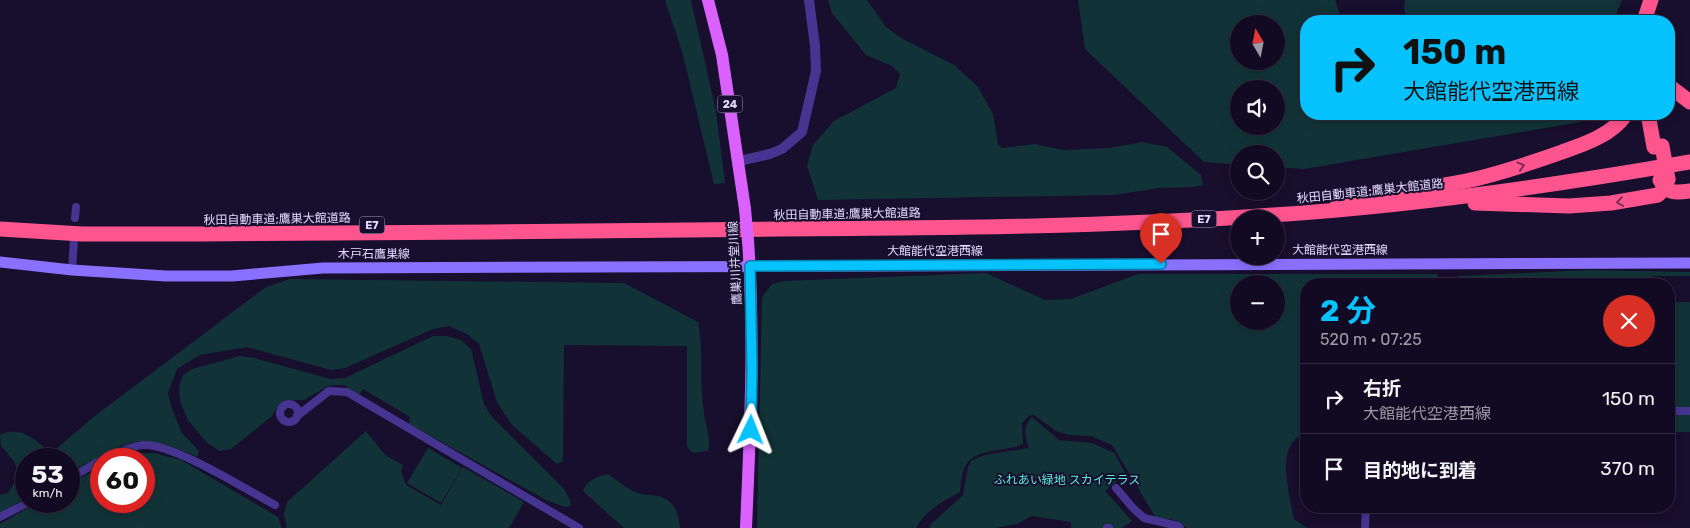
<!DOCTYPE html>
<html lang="ja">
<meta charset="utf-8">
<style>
body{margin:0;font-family:Rubik,"Noto Sans JP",sans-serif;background:#1f182f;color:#f1f3f6;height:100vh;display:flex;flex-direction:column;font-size:19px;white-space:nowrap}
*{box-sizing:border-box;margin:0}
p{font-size:16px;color:#9c9aa5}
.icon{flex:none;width:28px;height:28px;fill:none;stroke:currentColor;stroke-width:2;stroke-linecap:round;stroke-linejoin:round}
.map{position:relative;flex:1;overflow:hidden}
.panel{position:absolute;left:1300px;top:278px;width:375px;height:235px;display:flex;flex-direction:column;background:#120a22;border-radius:20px;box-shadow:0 2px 12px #0003,0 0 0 1px #312b40}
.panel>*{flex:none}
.guide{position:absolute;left:1300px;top:15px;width:375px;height:105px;border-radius:20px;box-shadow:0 2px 12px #0003,0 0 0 1px #312b40;background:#06c2ff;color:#111;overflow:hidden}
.needle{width:32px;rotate:350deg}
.controls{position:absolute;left:1230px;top:15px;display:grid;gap:10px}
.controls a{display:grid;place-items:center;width:55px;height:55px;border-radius:50%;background:#120a22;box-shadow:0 2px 12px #0003,0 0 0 1px #312b40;font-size:25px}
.speed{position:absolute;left:15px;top:448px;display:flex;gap:10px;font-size:25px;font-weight:700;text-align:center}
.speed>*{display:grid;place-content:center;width:65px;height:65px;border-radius:50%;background:#120a22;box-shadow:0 2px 12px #0003,0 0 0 1px #312b40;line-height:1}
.speed small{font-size:12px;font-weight:400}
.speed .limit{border:8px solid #d22;background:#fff;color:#111}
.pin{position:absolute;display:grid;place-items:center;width:42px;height:42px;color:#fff;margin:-51px -21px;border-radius:50% 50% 50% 0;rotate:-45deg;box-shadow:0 0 5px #0007}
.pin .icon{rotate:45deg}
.me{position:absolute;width:55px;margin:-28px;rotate:2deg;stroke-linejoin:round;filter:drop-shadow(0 0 4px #0008)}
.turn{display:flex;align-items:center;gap:18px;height:105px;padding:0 20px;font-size:22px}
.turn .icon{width:65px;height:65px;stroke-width:2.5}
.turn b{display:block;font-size:35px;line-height:42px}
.round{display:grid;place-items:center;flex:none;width:52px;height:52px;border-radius:26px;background:#1f182f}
.headline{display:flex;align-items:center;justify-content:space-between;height:85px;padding:0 20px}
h1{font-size:30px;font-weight:700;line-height:38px;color:#06c2ff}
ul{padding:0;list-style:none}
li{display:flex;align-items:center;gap:15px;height:70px;padding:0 20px;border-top:1px solid #312b40}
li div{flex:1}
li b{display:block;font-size:19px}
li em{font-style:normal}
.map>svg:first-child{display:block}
</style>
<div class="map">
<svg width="1690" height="528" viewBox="0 0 1690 528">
<rect width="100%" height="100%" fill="#180e2d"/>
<g fill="#113337" fill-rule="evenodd">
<polygon points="665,0 691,0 716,111 725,183 714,184 683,55"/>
<polygon points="828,0 867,0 886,27 901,38 954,65 978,87 993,114 998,144 1002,148 1034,144 1064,150 1109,148 1142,142 1167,147 1201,175 1203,185 1194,187 1159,188 1114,195 818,200 807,166 813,145 834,121 896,88 900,74 892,66 866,55 832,13"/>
<path d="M1078,0H1335L1342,21H1306V114H1580L1581,122L1304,169L1276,167V154H1239V165L1204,162L1085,49ZM1239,24H1276V61H1239ZM1239,89H1276V126H1239Z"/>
<polygon points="1405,0 1622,0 1613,21 1407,21 1404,8"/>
<polygon points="1589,270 1690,272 1690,276 1652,276 1652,284 1458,284 1458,276"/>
<path d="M986,273L1045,300L1071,299L1138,274H1437L1440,284H1306V434C1273,442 1290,496 1294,519L1307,528H1187L1172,519L1156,518L1112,445L1091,436L1069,435L1056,431L1034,415L1029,416L1022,423L1023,444C1004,453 973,446 964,469C961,475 961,485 960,492C942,502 926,510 916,528H757L762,297L772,284L784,281ZM1239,284H1276V321H1239Z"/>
<path d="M290,279L624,283L698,322C704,352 699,383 704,413C705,426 712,438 708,451L693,453L687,447V346L564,345L563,461L557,464L512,425L497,402L479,344L467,334L449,326L433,329L345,368L331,370L247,347L200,355L177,369L168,393L171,406L182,433L199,451L197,457C184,450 155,440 141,441C121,442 87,464 69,473V459H26V498L0,513V495L8,493L19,475L14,461L1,446L0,435C20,425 32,438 48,450L56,449L96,415L266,287Z"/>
<rect x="1669" y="302" width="21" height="107"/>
<polygon points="433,336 447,336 461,340 471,349 484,404 491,416 564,489 570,500 571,506 565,507 546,500 409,424 410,417 363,389 359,395 344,385 337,385 328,386 304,400 285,400 278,405 272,416 231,449 220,451 207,443 188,420 180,401 179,386 183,375 192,369 240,356 254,358 330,379 345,378"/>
<rect x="1669" y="413" width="21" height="19"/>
<path d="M1032,417L1059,440L1092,443L1114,453L1126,474L1105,491L1132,521L1122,528H1071V522L1032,516L1017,524L995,528H929L931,524L963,495L968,467L972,460L985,455L1029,448C1025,436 1022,427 1032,417Z"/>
<polygon points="366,431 385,455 403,465 401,471 406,485 441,505 463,467 524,502 509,528 287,528 284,515 287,502"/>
<polygon points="428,448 462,468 441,503 407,483"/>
<polygon points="135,453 154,453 181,460 278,517 282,528 0,528 0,524 39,501 69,501 69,484 101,467 101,501 144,501 144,459 117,459"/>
<path d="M608,474C618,480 626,489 638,493C645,496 654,494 661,497C675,502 679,514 680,528H624L583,491C586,481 598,476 608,474Z"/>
</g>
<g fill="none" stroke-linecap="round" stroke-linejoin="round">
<g stroke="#463590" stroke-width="8">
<polyline points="75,218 76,207"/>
<polyline points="72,270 74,239"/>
<circle cx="289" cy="413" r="9"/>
<polyline points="1669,411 1690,411"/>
<polyline points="297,416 329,391 347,392 579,528"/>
<path d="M104,459C116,454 130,446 143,445C173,443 247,490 275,505"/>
<polyline points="69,479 101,460"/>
<polyline points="1116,488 1133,508 1144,518 1178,526 1180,528"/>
<polyline points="0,517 31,501"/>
<polyline points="1107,528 1109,528"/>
<polyline points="1365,528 1366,506"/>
</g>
<polyline stroke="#463590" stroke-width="10" points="739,161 770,154 782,149 802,132 816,71 815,46 809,0"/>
<polyline stroke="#8971ff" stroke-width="11" points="0,262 72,270 166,276 232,276 323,268 1690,263"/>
<g stroke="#db61ff" stroke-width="12">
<polyline points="708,0 722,55 745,209"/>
<path d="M746,528C750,432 755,337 748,241"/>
</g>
<g stroke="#ff558e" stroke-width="15">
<polyline points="1644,21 1651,0"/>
<polyline points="1669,86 1690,102"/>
<polyline points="1648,114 1654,147"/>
<path d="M1660,180C1667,194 1676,193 1690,191"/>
<path d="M1337,200C1380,195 1424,189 1466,181C1499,174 1531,163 1562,152C1585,144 1612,135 1626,114"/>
<polyline points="1475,203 1569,206 1611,203 1658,195 1665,188 1668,179"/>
<path d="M0,229L82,234H201C394,233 586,231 779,229C944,228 1109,227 1273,215C1413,206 1552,186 1690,162"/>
</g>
<polyline stroke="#db61ff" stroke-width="12" points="745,209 748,241"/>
<polyline stroke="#ff558e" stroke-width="15" points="1662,146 1668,179"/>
</g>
<defs><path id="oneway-chevron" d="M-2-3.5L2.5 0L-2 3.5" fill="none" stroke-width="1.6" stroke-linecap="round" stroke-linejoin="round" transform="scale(1.25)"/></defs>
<g stroke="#802e59">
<use href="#oneway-chevron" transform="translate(1521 166) rotate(-17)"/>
<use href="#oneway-chevron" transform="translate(1620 202) rotate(172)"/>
</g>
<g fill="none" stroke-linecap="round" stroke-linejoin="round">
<g stroke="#047ea6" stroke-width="12">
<polyline id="route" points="751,430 752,370 750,266 1161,264"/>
</g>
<use href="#route" stroke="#06c2ff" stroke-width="9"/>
</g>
<g text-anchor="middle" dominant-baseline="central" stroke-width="4" stroke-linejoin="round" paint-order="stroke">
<g fill="#180e2d" stroke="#a79dc0" stroke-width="1">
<rect x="717.5" y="95.5" width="25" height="17" rx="4"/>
<rect x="1191.5" y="210.5" width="25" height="17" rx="4"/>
<rect x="359.5" y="216.5" width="25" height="17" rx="4"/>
</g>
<g font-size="11" font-weight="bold" fill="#e4daff">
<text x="730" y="104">24</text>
<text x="1204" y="219">E7</text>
<text x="372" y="225">E7</text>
</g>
<g font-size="12" fill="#e4daff" stroke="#180e2d">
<text transform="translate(1370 191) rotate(-6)">秋田自動車道;鷹巣大館道路</text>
<text transform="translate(847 214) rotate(-1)">秋田自動車道;鷹巣大館道路</text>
<text transform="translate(277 219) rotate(-1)">秋田自動車道;鷹巣大館道路</text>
<text x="1340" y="250">大館能代空港西線</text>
<text x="935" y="251">大館能代空港西線</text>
<text x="374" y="254">木戸石鷹巣線</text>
<text transform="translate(735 263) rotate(-93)">鷹巣川井堂川線</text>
</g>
<g font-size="12" fill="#59ecdd" stroke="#180e2d">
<text x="1067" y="480">ふれあい緑地 スカイテラス</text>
</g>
</g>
</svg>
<div class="controls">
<a><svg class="needle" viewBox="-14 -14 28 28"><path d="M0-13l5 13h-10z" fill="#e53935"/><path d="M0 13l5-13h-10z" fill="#9c9aa5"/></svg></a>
<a><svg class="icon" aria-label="sound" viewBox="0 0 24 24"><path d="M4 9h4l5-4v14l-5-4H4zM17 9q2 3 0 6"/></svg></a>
<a><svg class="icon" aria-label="search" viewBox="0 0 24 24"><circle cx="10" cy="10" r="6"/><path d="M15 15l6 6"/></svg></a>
<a>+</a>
<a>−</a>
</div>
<div class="speed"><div>53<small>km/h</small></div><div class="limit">60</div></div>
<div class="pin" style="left:1161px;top:264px;background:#d93025"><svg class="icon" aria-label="arrive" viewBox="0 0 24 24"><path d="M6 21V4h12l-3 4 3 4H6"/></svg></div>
<svg class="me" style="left:751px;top:430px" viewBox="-20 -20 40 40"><path d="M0-17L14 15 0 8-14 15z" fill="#06c2ff" stroke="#fff" stroke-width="4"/></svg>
<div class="guide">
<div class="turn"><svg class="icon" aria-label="right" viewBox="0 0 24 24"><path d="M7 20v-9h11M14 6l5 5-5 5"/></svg><div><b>150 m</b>大館能代空港西線</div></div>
</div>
<section class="panel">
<div class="headline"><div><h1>2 分</h1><p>520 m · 07:25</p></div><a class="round" style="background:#d93025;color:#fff"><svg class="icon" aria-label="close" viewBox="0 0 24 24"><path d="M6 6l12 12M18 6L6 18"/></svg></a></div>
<ul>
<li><svg class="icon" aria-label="right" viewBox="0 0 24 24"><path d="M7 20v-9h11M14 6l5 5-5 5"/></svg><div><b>右折</b><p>大館能代空港西線</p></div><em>150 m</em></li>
<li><svg class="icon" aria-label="arrive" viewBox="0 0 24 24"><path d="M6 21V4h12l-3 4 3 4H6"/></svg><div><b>目的地に到着</b></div><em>370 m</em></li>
</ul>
</section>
</div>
